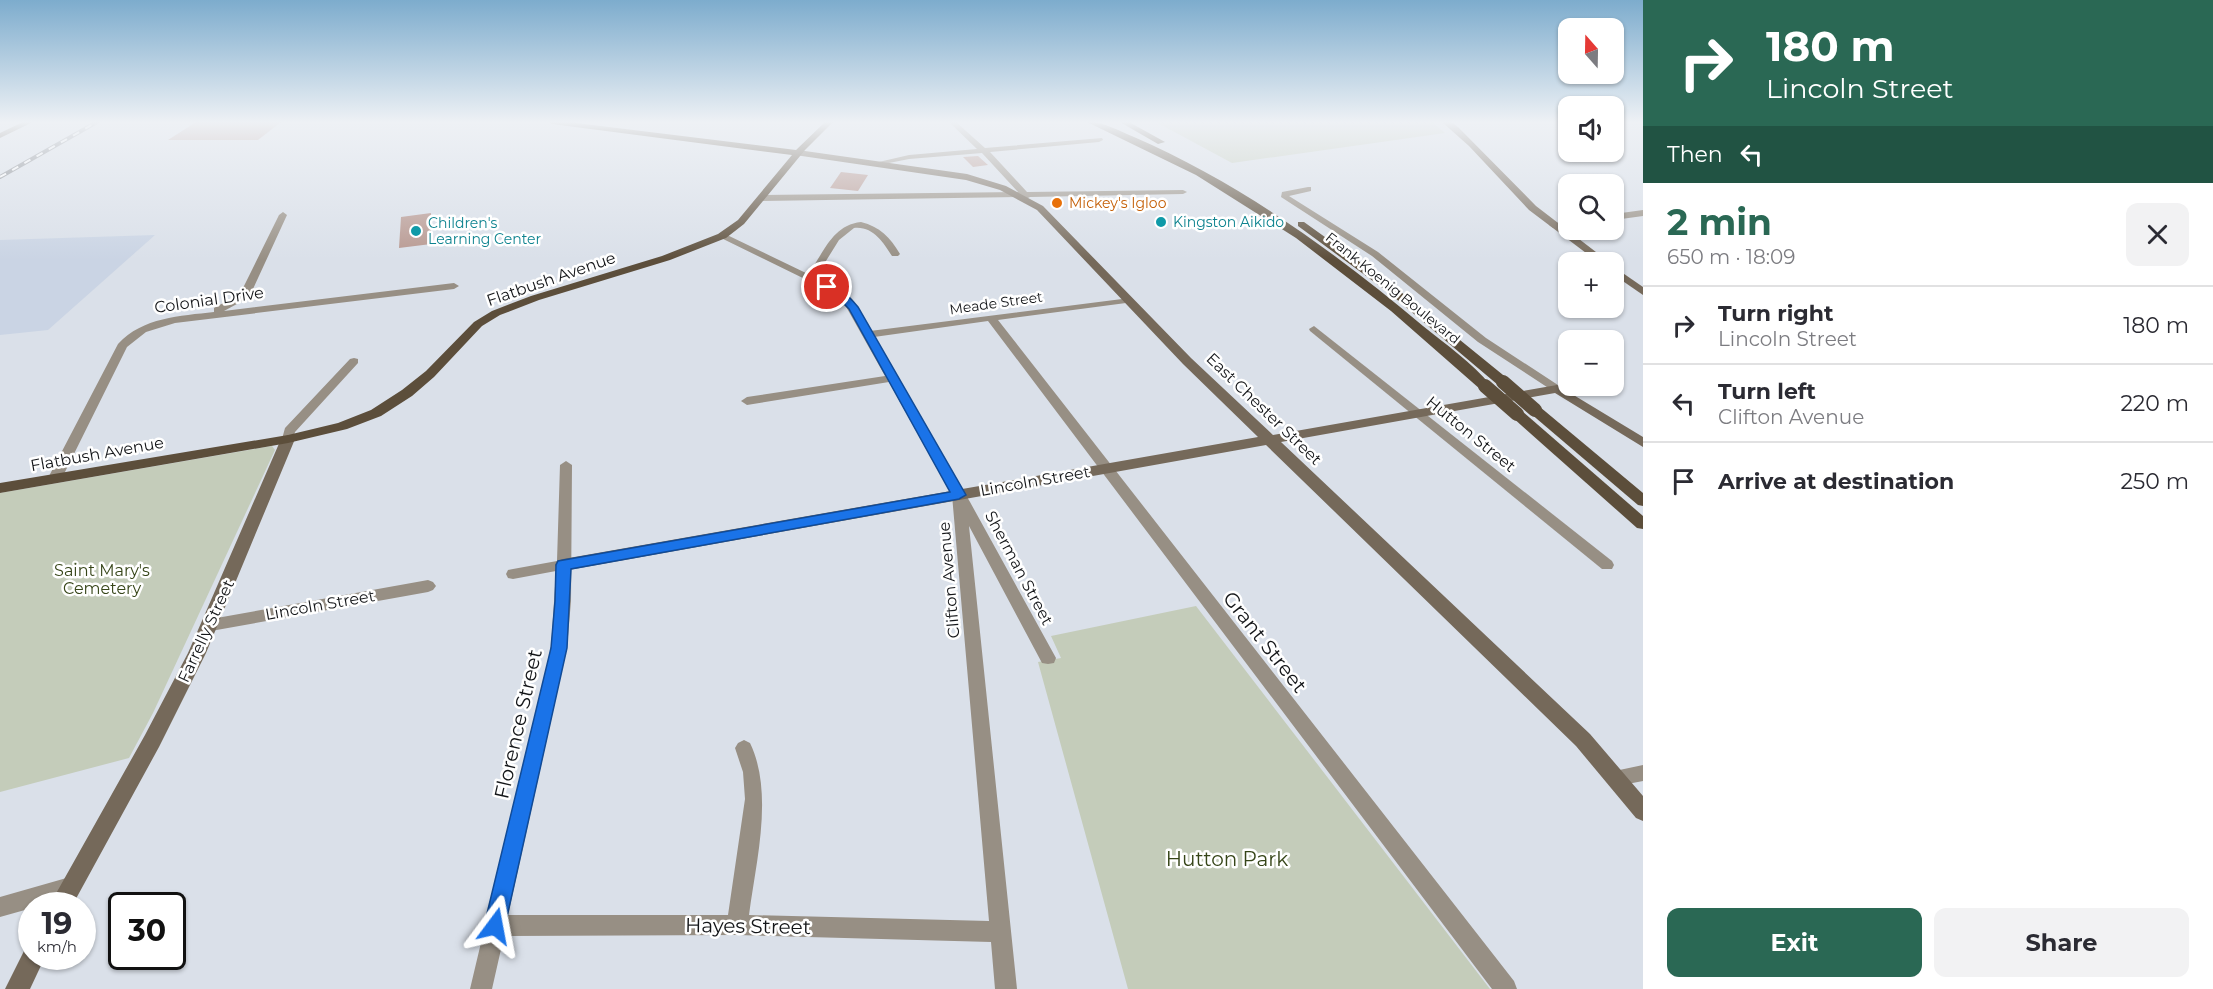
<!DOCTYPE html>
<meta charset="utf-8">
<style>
body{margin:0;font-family:Montserrat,sans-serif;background:#f2f2f3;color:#2b2b33;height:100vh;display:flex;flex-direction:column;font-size:22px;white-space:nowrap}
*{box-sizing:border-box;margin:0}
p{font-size:20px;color:#7c7c81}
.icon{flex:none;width:33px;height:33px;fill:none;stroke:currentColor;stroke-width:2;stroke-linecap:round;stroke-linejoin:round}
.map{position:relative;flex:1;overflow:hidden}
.details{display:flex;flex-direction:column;background:#fff;width:570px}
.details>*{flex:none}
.hud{background:#2a6854;color:#fff;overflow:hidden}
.needle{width:39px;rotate:340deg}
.tools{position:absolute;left:1558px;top:18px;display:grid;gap:12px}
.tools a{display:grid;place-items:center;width:66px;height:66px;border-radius:12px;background:#fff;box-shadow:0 2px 4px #0004;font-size:30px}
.speed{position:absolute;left:18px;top:892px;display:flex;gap:12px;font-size:30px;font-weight:700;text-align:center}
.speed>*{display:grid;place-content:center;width:78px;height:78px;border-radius:50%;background:#fff;box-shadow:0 2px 4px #0004;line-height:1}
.speed small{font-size:15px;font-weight:400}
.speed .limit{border:3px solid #111;border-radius:9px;background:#fff;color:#111}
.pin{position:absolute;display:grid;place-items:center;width:51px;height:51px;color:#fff;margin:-26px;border:3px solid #fff;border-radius:50%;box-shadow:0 2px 6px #0007}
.me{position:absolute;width:66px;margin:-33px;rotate:13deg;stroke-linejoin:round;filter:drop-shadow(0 0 4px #0008)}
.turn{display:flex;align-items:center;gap:21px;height:126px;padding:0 24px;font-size:27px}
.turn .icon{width:78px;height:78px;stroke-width:2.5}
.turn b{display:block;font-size:42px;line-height:51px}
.then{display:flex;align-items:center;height:57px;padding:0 24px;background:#0003;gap:12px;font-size:22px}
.round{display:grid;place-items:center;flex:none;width:63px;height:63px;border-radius:12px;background:#f2f2f3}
.summary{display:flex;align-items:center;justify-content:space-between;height:102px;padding:0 24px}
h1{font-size:36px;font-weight:700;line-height:45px;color:#2a6854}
.action{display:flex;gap:12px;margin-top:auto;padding:12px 24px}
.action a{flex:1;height:69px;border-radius:12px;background:#2a6854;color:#fff;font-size:24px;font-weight:700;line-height:69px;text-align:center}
.action a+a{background:#f2f2f3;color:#2b2b33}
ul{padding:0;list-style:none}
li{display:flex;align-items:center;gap:18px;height:78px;padding:0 24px;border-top:2px solid #e1e1e2}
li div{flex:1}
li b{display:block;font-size:22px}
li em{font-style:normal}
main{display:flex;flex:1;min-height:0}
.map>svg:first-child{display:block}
</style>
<main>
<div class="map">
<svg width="1643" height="989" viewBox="0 0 1643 989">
<rect width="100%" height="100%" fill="#dae0e9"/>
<polygon fill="#cad4e4" points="155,235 48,330 0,335 0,240"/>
<g fill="#c4ccba">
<polygon points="1156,122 1432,122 1445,133 1232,163"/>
<polygon points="272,446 275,450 153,713 129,758 0,792 0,493"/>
<polygon points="1196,606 1490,989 1128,989 1038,662 1061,658 1051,636"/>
</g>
<g fill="#b7978f">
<polygon points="196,122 281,122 258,140 168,140"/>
<polygon points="978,156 988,165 973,167 963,157"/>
<polygon points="841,172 868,175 858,191 830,188"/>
<polygon points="431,213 431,244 399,248 401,217"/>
</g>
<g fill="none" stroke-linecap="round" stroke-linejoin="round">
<g fill="#978f84" fill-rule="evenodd">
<polygon points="949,122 956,122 985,148 1102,138 1103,140 1099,142 990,152 1027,192 1183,190 1187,192 1183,194 1030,197 1026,199 1022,197 761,201 757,198 761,195 1018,192 982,153 909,159 874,166 870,164 909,155 977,149"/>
<polygon points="1308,187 1311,187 1311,191 1289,196 1378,252 1486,338 1561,387 1563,389 1561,391 1553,391 1478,342 1372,256 1281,197 1282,192"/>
<polygon points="1643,210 1643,216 1614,220 1614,214"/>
<path d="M283,212L287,215L253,289L246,299L224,311L454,283L459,286L454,289L175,323L146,332L127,347L62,478L55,482L50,481L48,478L118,344C143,317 180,316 214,312V308L238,295L243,288L279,215Z"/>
<polygon points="1569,220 1569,226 1553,228 1549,225"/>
<path d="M861,222C880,227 890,237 900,254L898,256H892C883,242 873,226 854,228L839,240L816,277L852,299L870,331L1130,298V302L1126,303L998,320L1514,981L1517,989H1492L988,321L874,337L970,502L1056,658L1054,663L1048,664L1042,663L969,526L1017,989H995L991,942L737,935L504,936L492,989H470L551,648L556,571L513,579L508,578L506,574L508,570L513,569L557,561L560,465L566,461L572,465L571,601L567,648L508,915H728L745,799L743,772L735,748L738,743L744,740L750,743C774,793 756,861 749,915L989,921L952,495L889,382L747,405L741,401L747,397L885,376L844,303L813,283L717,236L725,234L808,274C824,253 832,225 861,222Z"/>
<polygon points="1314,326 1612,561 1614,565 1612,569 1602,569 1310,331 1309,329"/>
<polygon points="354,358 358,359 358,363 295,432 292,442 284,442 282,439 285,428 350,359"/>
<polygon points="428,580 433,582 436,586 433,590 428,592 211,631 205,629 203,625 205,621 211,619"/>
<polygon points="1643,765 1643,781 1617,786 1610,784 1608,778 1610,772"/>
<polygon points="70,877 77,880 80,887 77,894 39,906 32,906 32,908 0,917 0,897"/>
</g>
<g fill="#75695a" fill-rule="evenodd">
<polygon points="1442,122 1451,122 1458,127 1536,206 1609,262 1598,262 1529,210 1469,146"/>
<polygon points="798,150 967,174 1006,186 1043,206 1191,358 1273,435 1557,385 1643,437 1643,447 1555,393 1281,442 1590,734 1643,796 1643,821 1636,818 1576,746 1266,445 563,571 557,569 555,565 557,561 563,559 1258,437 1183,364 1037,210 1000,190 966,180 795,155 794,153"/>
<polygon points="1614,267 1643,287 1643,295 1614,275"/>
<polygon points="288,435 295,439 206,653 159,747 72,906 49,906 145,735 188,653 281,439"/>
<polygon points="32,946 32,957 45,957 30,989 5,989 25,949"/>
</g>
<g fill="#5c4e3b" fill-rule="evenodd">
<polygon points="23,122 33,122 0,138 0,133"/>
<polygon points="548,122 568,122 796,150 825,122 833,122 805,150 744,224 726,238 670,260 539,300 500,315 482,326 434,377 412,396 381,416 347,429 288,443 0,493 0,483 288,435 338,423 371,410 402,390 426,371 474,322 492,311 531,296 662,256 718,234 738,220 792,155 552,124"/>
<path d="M1087,122C1103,121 1119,131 1134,137C1240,183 1335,252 1423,326C1445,344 1473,363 1491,386L1485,390L1480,389L1391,311L1296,238L1196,175Z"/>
<polygon points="1120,122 1129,122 1165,142 1158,144"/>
<polygon points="1298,222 1304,222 1396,288 1508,379 1509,382 1508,385 1498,385 1388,292 1298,226"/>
<polygon points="1535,406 1540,407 1643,493 1643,506 1638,505 1530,413 1528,410"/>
<polygon points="1517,410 1522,411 1643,516 1643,529 1637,528 1512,417 1510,414 1512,411"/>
</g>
<g stroke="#797d83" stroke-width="4">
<polyline id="rail" points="0,177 97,122"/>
</g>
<use href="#rail" stroke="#fff" stroke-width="2" stroke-dasharray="7" stroke-linecap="butt"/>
<g stroke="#5c4e3b" stroke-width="14">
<polyline points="1503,382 1535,410"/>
<polyline points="1485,386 1517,414"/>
</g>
</g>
<linearGradient id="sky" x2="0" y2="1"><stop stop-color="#7daccd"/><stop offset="0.47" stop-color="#eef1f5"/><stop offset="1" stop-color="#eef1f5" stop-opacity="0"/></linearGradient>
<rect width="1643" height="260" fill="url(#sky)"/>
<path fill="#1a73e8" stroke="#114b97" stroke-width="1.5" d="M824,285C837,284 850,297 858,307L966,495L959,499L571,569L567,648L505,926L502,934L495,937L487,934L484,926L551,648L555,601L556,565L558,561L950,492L849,309L835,295L824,290Z"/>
<circle fill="#e8710a" stroke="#fff" stroke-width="2" cx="1057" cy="203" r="6"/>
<g fill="#0f9aa8" stroke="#fff" stroke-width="2">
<circle cx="1161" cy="222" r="6"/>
<circle cx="416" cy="231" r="6"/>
</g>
<g text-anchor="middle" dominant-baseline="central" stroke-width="5" stroke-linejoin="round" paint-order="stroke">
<g font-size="14" fill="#c56008" stroke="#fff" text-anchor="start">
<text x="1069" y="203">Mickey's Igloo</text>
</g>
<g font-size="14" fill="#0d838f" stroke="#fff" text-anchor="start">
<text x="1173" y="222">Kingston Aikido</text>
<text x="428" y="223">Children's<tspan x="428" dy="16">Learning Center</tspan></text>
</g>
<g font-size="14" fill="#131518" stroke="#fff">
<text transform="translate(1393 288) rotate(39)">Frank Koenig Boulevard</text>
<text transform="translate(996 303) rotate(-8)">Meade Street</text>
</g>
<g font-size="16" fill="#131518" stroke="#fff">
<text transform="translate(551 279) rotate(-19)">Flatbush Avenue</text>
<text transform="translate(209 300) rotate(-8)">Colonial Drive</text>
<text transform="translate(1264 409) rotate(44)">East Chester Street</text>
<text transform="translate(1471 434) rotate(39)">Hutton Street</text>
<text transform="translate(97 454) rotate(-10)">Flatbush Avenue</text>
<text transform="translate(1035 481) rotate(-10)">Lincoln Street</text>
<text transform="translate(1019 568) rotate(62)">Sherman Street</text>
<text transform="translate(949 580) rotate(-95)">Clifton Avenue</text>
<text transform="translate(320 605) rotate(-10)">Lincoln Street</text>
<text transform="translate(206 631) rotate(-65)">Farrelly Street</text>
</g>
<g font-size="16" fill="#364518" stroke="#fff">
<text x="102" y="570">Saint Mary's<tspan x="102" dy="18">Cemetery</tspan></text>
</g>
<g font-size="20" fill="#131518" stroke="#fff">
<text transform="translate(1265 642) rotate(52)">Grant Street</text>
<text transform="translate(518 724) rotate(-77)">Florence Street</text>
<text transform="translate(748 926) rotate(1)">Hayes Street</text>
</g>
<g font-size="20" fill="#364518" stroke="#fff">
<text x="1227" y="859">Hutton Park</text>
</g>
</g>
</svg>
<div class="tools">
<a><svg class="needle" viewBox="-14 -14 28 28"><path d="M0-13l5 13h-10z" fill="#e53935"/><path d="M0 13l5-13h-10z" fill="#7c7c81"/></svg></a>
<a><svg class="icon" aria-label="sound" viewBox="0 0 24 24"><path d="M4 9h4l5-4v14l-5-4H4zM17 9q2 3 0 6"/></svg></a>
<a><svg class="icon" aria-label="search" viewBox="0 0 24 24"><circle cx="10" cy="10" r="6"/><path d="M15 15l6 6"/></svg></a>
<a>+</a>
<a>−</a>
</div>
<div class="speed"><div>19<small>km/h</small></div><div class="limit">30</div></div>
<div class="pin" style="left:827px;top:287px;background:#d93025"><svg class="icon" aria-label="arrive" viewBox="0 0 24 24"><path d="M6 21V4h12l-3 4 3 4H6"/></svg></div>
<svg class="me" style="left:495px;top:926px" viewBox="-20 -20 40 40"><path d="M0-17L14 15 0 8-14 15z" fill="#1a73e8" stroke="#fff" stroke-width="4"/></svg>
</div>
<section class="details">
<div class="hud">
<div class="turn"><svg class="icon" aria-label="right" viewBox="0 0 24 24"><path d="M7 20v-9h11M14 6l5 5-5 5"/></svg><div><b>180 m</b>Lincoln Street</div></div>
<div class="then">Then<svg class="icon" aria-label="left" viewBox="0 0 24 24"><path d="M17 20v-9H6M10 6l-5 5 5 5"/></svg></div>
</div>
<div class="summary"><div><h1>2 min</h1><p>650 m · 18:09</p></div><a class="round"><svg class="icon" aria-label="close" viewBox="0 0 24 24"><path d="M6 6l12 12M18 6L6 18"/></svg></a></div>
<ul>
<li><svg class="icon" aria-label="right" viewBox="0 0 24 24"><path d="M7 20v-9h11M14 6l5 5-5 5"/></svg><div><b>Turn right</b><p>Lincoln Street</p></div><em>180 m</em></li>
<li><svg class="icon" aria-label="left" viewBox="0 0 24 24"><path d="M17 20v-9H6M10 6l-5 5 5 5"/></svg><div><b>Turn left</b><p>Clifton Avenue</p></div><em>220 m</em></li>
<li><svg class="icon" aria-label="arrive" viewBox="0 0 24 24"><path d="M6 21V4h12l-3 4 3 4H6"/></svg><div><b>Arrive at destination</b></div><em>250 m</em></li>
</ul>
<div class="action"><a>Exit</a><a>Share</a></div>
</section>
</main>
